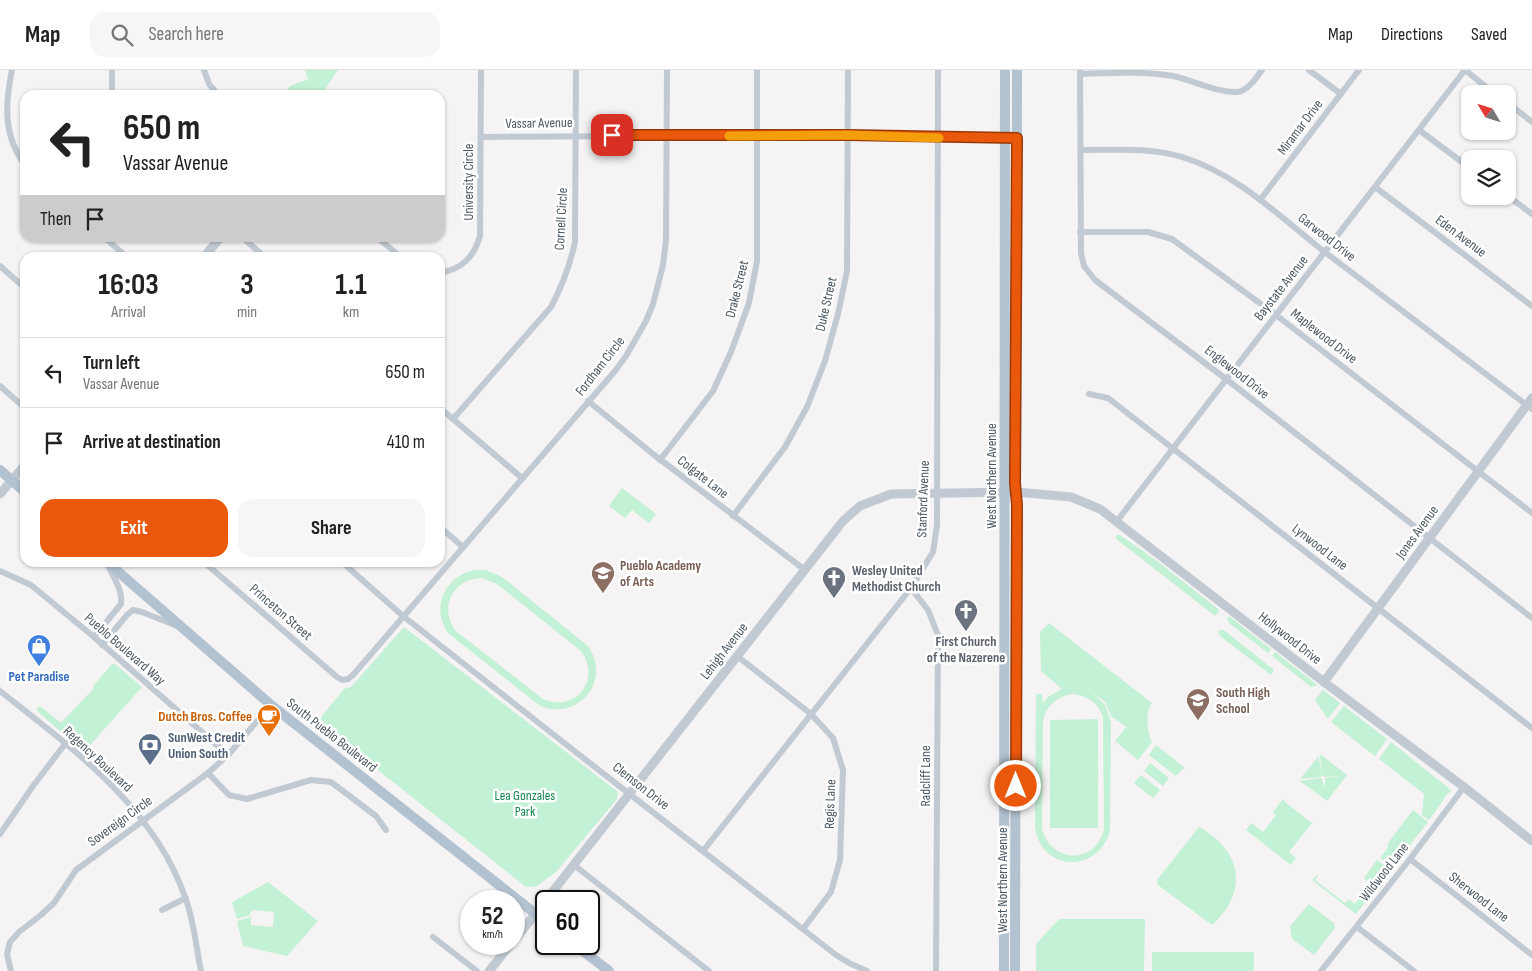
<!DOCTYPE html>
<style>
body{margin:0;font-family:"Sofia Sans Condensed",sans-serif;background:#f6f6f6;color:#222;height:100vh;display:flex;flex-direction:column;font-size:19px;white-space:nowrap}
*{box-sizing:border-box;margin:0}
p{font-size:16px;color:#767676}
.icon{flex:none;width:28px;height:28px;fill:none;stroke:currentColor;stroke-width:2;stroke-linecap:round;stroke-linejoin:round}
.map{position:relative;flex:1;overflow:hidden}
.panel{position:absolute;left:20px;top:182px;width:425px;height:315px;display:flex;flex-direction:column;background:#fff;border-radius:15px;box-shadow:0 1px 4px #0004}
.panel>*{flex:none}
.banner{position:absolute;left:20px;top:20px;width:425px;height:152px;border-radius:15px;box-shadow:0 1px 4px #0004;background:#fff;color:#222;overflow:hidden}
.needle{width:32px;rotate:308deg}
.controls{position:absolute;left:1461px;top:15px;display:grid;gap:10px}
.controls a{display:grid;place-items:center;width:55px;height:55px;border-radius:10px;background:#fff;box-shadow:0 1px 4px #0004;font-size:25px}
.speed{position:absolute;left:460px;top:820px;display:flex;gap:10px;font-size:25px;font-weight:700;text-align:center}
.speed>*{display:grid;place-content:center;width:65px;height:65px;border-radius:50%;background:#fff;box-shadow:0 1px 4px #0004;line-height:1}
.speed small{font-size:12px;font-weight:400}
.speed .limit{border:2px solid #111;border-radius:8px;background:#fff;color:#111}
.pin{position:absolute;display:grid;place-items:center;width:42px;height:42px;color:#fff;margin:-21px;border-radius:10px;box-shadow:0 2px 8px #0006}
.me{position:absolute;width:55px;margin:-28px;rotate:0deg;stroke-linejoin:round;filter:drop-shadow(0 0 4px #0008)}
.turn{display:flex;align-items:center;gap:18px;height:105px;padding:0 20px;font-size:22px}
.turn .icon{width:65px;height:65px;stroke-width:2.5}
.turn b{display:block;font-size:35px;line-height:42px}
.then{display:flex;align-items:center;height:48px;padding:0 20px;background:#0003;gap:10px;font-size:19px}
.eta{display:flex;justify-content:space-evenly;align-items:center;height:85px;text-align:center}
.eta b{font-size:30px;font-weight:700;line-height:35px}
.button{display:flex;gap:10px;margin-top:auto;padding:10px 20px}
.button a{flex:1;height:58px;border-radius:15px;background:#ea580c;color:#fff;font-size:20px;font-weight:700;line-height:58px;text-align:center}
.button a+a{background:#f6f6f6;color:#222}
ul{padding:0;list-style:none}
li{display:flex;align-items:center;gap:15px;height:70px;padding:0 20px;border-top:1px solid #e0e0e0}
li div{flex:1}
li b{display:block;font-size:19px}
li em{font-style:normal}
header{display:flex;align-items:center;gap:30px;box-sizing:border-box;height:70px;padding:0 25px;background:#fff;border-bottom:1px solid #e0e0e0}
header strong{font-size:24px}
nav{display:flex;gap:28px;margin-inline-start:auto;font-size:18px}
.search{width:350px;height:45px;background:#f6f6f6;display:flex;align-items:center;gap:12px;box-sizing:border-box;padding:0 18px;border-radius:15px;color:#767676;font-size:19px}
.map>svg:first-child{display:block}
</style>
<header>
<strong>Map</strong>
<div class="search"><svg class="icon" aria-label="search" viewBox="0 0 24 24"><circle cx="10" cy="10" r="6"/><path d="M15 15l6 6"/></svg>Search here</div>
<nav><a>Map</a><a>Directions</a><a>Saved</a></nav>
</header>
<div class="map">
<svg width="1532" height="901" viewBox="0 0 1532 901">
<rect width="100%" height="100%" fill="#f5f3f3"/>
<g fill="#c3f1d5" fill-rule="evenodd">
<polygon points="305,0 338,0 321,25 283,25 290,16 308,9"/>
<polygon points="622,418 656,444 649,453 632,440 625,448 609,436"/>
<polygon points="1117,465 1120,465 1157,491 1218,539 1219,541 1215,546 1115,468"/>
<path d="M474,500H486L502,507L588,576C612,611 579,651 540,636L448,563C431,538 444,507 474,500ZM482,508L497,514L582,582C601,611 575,643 543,629L456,561C438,538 453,508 482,508Z"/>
<polygon points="1229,546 1271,579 1268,583 1229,553 1227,549"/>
<path d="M1049,553L1152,633C1145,642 1147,662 1152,672L1138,690L1115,671L1126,657L1111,646L1105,632L1092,622L1105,635L1111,652L1110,761C1098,804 1041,802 1035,757L1036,624H1042L1043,633L1049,626L1062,619L1041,601L1040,562ZM1073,624C1088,626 1098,633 1103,647L1104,759C1096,795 1050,794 1042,758L1043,650C1047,635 1057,626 1073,624Z"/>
<polygon points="404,557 618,722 617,729 556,802 537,816 526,817 317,652 344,619 351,617"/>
<polygon points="1220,560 1224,560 1274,600 1271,605 1220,566 1218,563"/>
<polygon points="1275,582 1316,614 1317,615 1311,617 1272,586"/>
<polygon points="112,594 115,594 142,617 84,682 36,640 40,636 61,653 94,618 93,616"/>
<polygon points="1323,620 1340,633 1328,649 1315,630"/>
<polygon points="1344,636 1387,669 1375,686 1331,652"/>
<polygon points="1098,649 1098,758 1050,758 1050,650"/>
<polygon points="1391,672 1451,720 1451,722 1448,723 1429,750 1422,745 1424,724 1379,689"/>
<polygon points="1156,675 1185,698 1184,699 1183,699 1176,706 1149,685"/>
<polygon points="1318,684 1322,704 1320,684 1347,705 1327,731 1300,711 1321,708 1325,717 1325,708 1340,706 1325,707 1323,705 1321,707 1300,709 1318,687"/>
<polygon points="1150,693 1169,708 1163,716 1144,701"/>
<polygon points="1141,705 1160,720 1153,728 1134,713"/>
<polygon points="1283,729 1284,731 1310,752 1313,752 1289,782 1296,788 1291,795 1246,760 1251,753 1263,762 1276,745 1273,742"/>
<polygon points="1413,740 1428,752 1413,771 1408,767 1413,771 1392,798 1380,788 1388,778 1388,773"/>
<path d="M1199,757C1242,781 1249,821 1212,855L1158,815L1157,810Z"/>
<polygon points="1377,790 1391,800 1356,844 1312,810 1317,805 1318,806 1315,810 1345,833 1349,829 1355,834 1370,814 1364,808"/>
<polygon points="268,812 318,851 287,886 243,876 237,851 251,847 251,855 273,857 274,842 253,840 250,842 250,845 237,849 232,832"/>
<polygon points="1309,834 1334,853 1335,858 1314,885 1292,869 1290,856"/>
<polygon points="1059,849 1145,849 1144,901 1036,901 1036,874"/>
<rect x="1152" y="882" width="102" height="19"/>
</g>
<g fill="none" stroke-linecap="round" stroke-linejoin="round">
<g stroke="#c1cad2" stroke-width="6">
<path d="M12,0C5,34 3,66 25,95"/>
<polyline points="112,0 112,25"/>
<polyline points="204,0 209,14 218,25"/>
<polyline points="1080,0 1081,183 1084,196 1095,210 1226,309 1532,548"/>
<polyline points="1309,0 1341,24"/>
<polyline points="1465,0 1495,24"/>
<path d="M1081,4C1111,3 1143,1 1173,6C1192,10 1218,23 1237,22C1248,21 1256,8 1262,0"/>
<polyline points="1508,33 1532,52"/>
<polyline points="1419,60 1470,98"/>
<polyline points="481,67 848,65 1017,68"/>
<path d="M1081,80C1114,80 1150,77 1182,87C1238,104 1281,148 1326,183C1395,236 1464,287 1532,339"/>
<polyline points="1375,117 1532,236"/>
<polyline points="1508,126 1532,144"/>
<polyline points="1260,130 1359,0"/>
<polyline points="1080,162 1148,162 1172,169 1276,245 1532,443"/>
<polyline points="105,168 128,188"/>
<polyline points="243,168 266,188"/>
<polyline points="378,168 402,188"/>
<polyline points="0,196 25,218"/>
<path d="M440,203C462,199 474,187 480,166L481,0"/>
<polyline points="0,316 25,338"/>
<polyline points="1089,324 1108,328 1532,658"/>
<polyline points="588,331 653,384 805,500"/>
<polyline points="440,338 522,408"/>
<path d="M453,349L551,237C562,216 570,196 575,172L576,0"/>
<polyline points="660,390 713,321 731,282 749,233 757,191 757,0"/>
<polyline points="733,446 785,377 807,337 825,291 838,244 847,201 848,0"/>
<polyline points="1117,451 1465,0"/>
<polyline points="440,457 463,477"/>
<polyline points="204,492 337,607 342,610 348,609 353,605 615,301 626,286 646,251 653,234 663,195 666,170 667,0"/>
<polyline points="342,492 403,546 568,676 836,885 849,893 867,901"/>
<polyline points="0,501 31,515 94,567 228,685"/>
<polyline points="911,518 928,540 938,565 936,901"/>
<path d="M94,567L121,534C123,521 114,508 108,496"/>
<polyline points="102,575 127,545 133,540 142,542 177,556"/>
<polyline points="737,586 811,644 833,668 843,700 840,790 831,822 803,859"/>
<path d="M0,621C72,678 154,737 185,827C194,850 196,877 201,901"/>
<polyline points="208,703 229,725 247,729 311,710 331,712 376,746 386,760"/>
<polyline points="0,764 33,716 65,674"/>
<polyline points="703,781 911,518 933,482 937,455 938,0"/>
<polyline points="1410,789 1532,885"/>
<polyline points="574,795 709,901"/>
<polyline points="162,840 186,828"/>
<polyline points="1357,857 1414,901"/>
<polyline points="433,867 477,901"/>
<polyline points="11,901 7,884 10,872 19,862 41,845 54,833 76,800 208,703 228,685 271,635"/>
<polyline points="1321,901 1410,789 1464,717"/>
</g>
<g stroke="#c1cad2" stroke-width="9">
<polyline points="203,188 220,168"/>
<polyline points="0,424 25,395"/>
<polyline points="1324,612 1532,328"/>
<polyline points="514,871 843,451 860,436 891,424 1016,422 1071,427 1100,439 1324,612 1464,717 1532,771"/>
<polyline points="489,901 511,874"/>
</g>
<g stroke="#b3c2d1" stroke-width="10">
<polyline points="0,400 25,422"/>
<polyline points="107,492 271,635 546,852"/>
<polyline points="574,874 609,901"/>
<polyline points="1004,901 1005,0"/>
<polyline points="1015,901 1017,0"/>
</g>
</g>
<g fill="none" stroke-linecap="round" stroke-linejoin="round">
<g stroke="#983908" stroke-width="12">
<polyline id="route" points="612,65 848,65 1017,68 1015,413 1017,435 1016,716"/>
</g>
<use href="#route" stroke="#ea580c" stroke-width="9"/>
<polyline stroke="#f59e0b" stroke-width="9" points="729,66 848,65 939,68"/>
</g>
<defs>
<g id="school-pin" transform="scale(1.25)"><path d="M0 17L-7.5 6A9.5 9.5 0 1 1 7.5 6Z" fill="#8d6e63" stroke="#fff"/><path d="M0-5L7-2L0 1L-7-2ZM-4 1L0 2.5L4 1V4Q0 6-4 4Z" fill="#fff"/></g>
<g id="church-pin" transform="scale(1.25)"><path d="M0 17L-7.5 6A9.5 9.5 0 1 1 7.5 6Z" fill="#6b7280" stroke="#fff"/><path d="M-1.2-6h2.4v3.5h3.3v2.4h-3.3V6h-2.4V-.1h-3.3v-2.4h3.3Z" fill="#fff"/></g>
<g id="shop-pin" transform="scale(1.25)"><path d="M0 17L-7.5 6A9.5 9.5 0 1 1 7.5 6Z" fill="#3f7fe0" stroke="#fff"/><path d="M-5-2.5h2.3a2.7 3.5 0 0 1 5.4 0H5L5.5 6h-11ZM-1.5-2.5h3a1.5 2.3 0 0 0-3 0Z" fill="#fff"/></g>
<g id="cafe-pin" transform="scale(1.25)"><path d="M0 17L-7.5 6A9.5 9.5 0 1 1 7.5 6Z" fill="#e8710a" stroke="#fff"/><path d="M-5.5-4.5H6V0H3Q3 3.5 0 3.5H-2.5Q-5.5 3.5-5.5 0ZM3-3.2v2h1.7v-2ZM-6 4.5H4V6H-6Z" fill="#fff"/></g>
<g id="bank-pin" transform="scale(1.25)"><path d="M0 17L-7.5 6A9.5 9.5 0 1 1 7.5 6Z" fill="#5c6f8a" stroke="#fff"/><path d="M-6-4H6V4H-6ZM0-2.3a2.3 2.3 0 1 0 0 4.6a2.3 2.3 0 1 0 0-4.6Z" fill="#fff"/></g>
</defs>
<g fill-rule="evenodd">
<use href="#school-pin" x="603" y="503"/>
<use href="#church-pin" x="834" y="508"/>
<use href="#church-pin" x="966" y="541"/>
<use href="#shop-pin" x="39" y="576"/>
<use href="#school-pin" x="1198" y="630"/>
<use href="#cafe-pin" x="269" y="646"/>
<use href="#bank-pin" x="150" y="675"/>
</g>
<g text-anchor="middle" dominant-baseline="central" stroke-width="5" stroke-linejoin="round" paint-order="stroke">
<g font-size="14" fill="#4a5661" stroke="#fff">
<text transform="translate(539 53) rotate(-1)">Vassar Avenue</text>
<text transform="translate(1300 57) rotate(-53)">Miramar Drive</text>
<text transform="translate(468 112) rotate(-90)">University Circle</text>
<text transform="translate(561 149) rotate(-87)">Cornell Circle</text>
<text transform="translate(1461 166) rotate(37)">Eden Avenue</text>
<text transform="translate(1327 167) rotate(38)">Garwood Drive</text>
<text transform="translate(1281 218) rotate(-52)">Baystate Avenue</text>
<text transform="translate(737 219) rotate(-76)">Drake Street</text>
<text transform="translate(826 234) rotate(-77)">Duke Street</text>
<text transform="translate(1324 266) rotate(38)">Maplewood Drive</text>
<text transform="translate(600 296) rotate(-52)">Fordham Circle</text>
<text transform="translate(1237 302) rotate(38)">Englewood Drive</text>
<text transform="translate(991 406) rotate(-90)">West Northern Avenue</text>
<text transform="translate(703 407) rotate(38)">Colgate Lane</text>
<text transform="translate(923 429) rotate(-88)">Stanford Avenue</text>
<text transform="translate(1417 462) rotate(-54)">Jones Avenue</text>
<text transform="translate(1320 477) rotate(38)">Lynwood Lane</text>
<text transform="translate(281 542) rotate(41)">Princeton Street</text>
<text transform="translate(1290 568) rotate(38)">Hollywood Drive</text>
<text transform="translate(125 579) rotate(41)">Pueblo Boulevard Way</text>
<text transform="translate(724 581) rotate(-52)">Lehigh Avenue</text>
<text transform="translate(332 665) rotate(38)">South Pueblo Boulevard</text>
<text transform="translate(98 689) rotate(43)">Regency Boulevard</text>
<text transform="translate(925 706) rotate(-90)">Radcliff Lane</text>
<text transform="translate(641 716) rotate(38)">Clemson Drive</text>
<text transform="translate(830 734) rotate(-88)">Regis Lane</text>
<text transform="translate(120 751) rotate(-36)">Sovereign Circle</text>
<text transform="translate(1384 802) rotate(-52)">Wildwood Lane</text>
<text transform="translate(1002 810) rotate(-90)">West Northern Avenue</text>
<text transform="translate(1479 827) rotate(38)">Sherwood Lane</text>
</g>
<g font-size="14" font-weight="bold" fill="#785e54" stroke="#fff" text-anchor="start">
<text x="620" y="495">Pueblo Academy<tspan x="620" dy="16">of Arts</tspan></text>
<text x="1216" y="622">South High<tspan x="1216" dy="16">School</tspan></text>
</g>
<g font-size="14" font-weight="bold" fill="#5b616d" stroke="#fff" text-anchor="start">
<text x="852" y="500">Wesley United<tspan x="852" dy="16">Methodist Church</tspan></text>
<text x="966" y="571" text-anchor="middle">First Church<tspan x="966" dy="16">of the Nazerene</tspan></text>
</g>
<g font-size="14" font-weight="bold" fill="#366cbe" stroke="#fff">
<text x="39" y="606">Pet Paradise</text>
</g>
<g font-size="14" font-weight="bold" fill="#c56008" stroke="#fff" text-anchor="end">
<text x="252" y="646">Dutch Bros. Coffee</text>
</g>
<g font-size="14" font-weight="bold" fill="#4e5e75" stroke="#fff" text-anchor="start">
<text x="168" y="667">SunWest Credit<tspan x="168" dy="16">Union South</tspan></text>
</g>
<g font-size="14" fill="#17864f" stroke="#fff">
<text x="525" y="725">Lea Gonzales<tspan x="525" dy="16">Park</tspan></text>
</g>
</g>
</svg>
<div class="controls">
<a><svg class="needle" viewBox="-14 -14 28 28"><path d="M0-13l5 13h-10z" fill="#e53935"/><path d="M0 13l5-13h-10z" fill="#767676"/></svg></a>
<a><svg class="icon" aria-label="layers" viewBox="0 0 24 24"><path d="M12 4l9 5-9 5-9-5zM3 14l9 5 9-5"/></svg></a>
</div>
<div class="speed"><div>52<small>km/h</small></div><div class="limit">60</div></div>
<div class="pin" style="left:612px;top:65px;background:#d93025"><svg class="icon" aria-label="arrive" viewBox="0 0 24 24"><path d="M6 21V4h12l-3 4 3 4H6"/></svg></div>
<svg class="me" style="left:1016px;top:716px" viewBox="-20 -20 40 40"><circle r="17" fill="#ea580c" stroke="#fff" stroke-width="3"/><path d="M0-11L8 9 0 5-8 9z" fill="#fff"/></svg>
<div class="banner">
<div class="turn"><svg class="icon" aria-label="left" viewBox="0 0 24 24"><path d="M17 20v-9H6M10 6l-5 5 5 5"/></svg><div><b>650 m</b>Vassar Avenue</div></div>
<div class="then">Then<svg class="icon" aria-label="arrive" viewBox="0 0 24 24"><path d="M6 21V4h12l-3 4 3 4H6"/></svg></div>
</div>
<section class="panel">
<div class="eta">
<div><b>16:03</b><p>Arrival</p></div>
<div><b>3</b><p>min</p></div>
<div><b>1.1</b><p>km</p></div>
</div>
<ul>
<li><svg class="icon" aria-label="left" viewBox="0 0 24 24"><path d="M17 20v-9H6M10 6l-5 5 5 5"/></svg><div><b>Turn left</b><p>Vassar Avenue</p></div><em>650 m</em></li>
<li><svg class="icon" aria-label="arrive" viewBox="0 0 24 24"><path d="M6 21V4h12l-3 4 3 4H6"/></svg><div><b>Arrive at destination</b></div><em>410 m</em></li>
</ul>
<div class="button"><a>Exit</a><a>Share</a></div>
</section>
</div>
